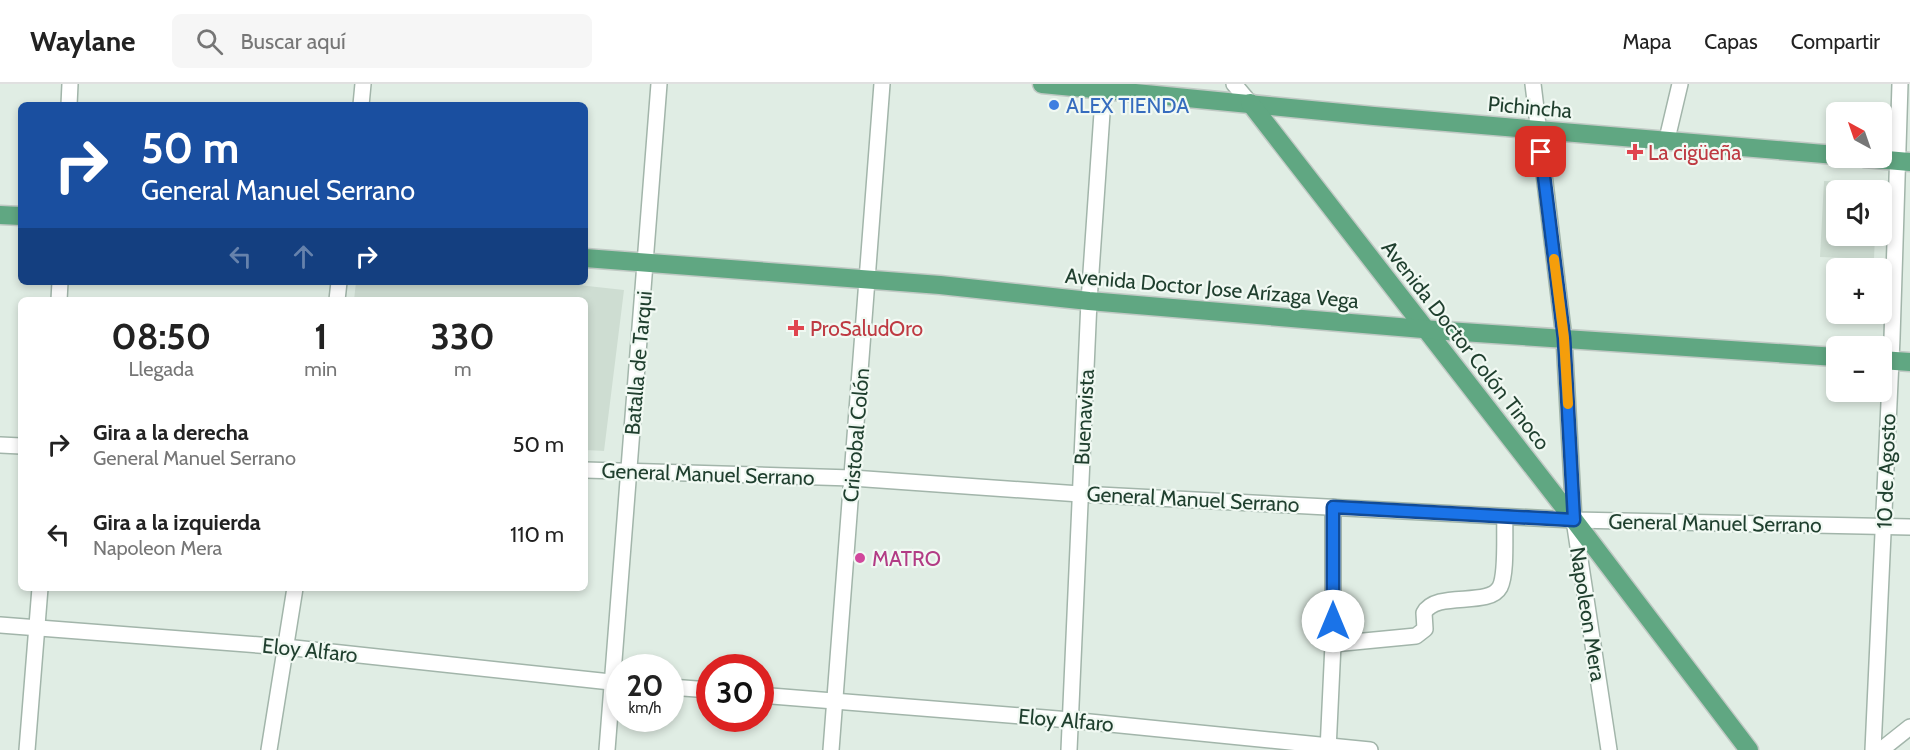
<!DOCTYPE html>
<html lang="es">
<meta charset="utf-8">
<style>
body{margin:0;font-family:Cabin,sans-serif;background:#f6f6f6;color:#222;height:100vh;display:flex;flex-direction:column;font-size:22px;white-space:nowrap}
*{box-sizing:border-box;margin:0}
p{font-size:20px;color:#767676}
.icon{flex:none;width:33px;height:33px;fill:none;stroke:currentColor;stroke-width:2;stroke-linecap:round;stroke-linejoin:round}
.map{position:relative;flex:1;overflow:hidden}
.panel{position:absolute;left:18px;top:213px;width:570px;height:294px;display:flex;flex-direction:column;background:#fff;border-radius:9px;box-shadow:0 3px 9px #0003}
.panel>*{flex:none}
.guide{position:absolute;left:18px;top:18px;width:570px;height:183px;border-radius:9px;box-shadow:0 3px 9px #0003;background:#1a4fa0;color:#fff;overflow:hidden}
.needle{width:39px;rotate:320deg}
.tools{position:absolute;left:1826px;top:18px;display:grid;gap:12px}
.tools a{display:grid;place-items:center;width:66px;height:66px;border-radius:9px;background:#fff;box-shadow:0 3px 9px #0003;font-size:30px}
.speed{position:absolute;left:606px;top:570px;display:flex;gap:12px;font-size:30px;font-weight:700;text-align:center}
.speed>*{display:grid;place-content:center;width:78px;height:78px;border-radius:50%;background:#fff;box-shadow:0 3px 9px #0003;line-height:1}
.speed small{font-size:15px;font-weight:400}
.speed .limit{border:9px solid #d22;background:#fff;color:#111}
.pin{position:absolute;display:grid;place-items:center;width:51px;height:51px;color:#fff;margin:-26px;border-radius:12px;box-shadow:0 3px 9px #0006}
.me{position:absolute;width:66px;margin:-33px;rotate:0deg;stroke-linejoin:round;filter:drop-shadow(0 0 4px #0008)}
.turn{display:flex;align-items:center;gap:21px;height:126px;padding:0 24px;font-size:27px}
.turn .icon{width:78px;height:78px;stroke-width:2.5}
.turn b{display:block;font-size:42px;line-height:51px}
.lanes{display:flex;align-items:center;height:57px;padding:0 24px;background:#0003;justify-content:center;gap:30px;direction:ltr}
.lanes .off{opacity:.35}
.eta{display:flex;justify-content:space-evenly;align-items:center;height:102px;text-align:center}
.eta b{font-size:36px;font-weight:700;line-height:42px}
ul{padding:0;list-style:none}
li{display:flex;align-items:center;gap:18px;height:90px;padding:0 24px}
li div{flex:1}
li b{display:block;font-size:22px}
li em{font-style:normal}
header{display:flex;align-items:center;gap:36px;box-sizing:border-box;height:84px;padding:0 30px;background:#fff;border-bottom:2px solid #e0e0e0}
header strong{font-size:28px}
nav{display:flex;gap:33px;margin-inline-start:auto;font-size:21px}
.search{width:420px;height:54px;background:#f6f6f6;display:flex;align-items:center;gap:15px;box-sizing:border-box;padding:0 21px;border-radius:9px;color:#767676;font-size:22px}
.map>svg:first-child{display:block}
</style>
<header>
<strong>Waylane</strong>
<div class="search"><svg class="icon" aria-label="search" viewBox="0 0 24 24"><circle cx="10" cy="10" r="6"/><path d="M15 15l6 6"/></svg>Buscar aquí</div>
<nav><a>Mapa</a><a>Capas</a><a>Compartir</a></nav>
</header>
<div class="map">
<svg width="1910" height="666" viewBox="0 0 1910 666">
<rect width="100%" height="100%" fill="#e0ede4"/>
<g fill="#ceddd2">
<polygon points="1824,97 1877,99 1877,106 1836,106 1836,152 1875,152 1874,175 1820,173"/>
<polygon points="356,198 551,198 624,206 604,367 585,366 585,216 354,216"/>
</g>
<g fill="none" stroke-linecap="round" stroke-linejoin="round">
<g stroke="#a2b5aa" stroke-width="18">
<g id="minor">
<polyline points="1234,0 1250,19"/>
<polyline points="1533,0 1564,254 1574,436 1609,666"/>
<polyline points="69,21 70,0"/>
<polyline points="361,21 363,0"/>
<polyline points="1667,55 1680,0"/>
<polyline points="59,216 60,198"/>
<polyline points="337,216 339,198"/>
<polyline points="0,361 21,362"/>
<polyline points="585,386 852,394 1080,410 1574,436 1910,443"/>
<polyline points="0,541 285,563 620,599"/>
<path d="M1333,560L1416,552L1425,545L1424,529C1436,506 1489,524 1500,503C1507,489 1504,450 1505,433"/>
<polyline points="670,603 710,606"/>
<polyline points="760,611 1070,636 1370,666"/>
<polyline points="27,666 40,504"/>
<polyline points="269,666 295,504"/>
<polyline points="607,666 659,0"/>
<polyline points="831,666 882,0"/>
<polyline points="1069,666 1089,217 1104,0"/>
<polyline points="1328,666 1333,560 1333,423"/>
<polyline points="1873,666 1892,254 1900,0"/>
<polyline points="1881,666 1910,643"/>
</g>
</g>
<g stroke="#c0c9c4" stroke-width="21">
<g id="major">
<polyline points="1042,0 1374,32 1836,71"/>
<polyline points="1250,19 1574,436 1749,666"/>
<polyline points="1864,74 1910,78"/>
<polyline points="0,131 21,132"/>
<polyline points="585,174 940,201 1089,217 1447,247 1836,273"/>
<polyline points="1881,276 1910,278"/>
</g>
</g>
<use href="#minor" stroke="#fff" stroke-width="15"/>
<use href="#major" stroke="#60a782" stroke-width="18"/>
</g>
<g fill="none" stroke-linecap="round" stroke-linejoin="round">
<g stroke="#114b97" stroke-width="15">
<polyline id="route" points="1333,537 1333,423 1574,436 1564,254 1541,68"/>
</g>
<use href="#route" stroke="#1a73e8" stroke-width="10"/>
<polyline stroke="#f59e0b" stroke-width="10" points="1554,175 1564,254 1568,320"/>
</g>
<circle fill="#3f7fe0" stroke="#f1f9f3" stroke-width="2" cx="1054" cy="21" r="6"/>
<g fill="#e0444e" stroke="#f1f9f3" stroke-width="2">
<path d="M1632 59h6v6h6v6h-6v6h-6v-6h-6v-6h6z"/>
<path d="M793 235h6v6h6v6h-6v6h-6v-6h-6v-6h6z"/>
</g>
<circle fill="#d1479c" stroke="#f1f9f3" stroke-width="2" cx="860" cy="474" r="6"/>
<g text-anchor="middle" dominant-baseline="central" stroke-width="4.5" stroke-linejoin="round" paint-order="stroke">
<g font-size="21" fill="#366cbe" stroke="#f1f9f3" text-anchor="start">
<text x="1066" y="21">ALEX TIENDA</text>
</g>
<g font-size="21" fill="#1f3f2e" stroke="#f1f9f3">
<text transform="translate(1530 23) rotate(5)">Pichincha</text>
<text transform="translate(1212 204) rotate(5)">Avenida Doctor Jose Arízaga Vega</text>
<text transform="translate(1466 261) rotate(52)">Avenida Doctor Colón Tinoco</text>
<text transform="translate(638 279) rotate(-85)">Batalla de Tarqui</text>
<text transform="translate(1084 333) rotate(-87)">Buenavista</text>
<text transform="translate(856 351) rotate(-85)">Cristobal Colón</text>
<text transform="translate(1886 387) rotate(-88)">10 de Agosto</text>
<text transform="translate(708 390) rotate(2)">General Manuel Serrano</text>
<text transform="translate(1193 415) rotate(3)">General Manuel Serrano</text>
<text transform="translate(1715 439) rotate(1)">General Manuel Serrano</text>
<text transform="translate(1588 530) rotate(81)">Napoleon Mera</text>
<text transform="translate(310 566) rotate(6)">Eloy Alfaro</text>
<text transform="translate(1066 636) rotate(5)">Eloy Alfaro</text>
</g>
<g font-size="21" fill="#be3a42" stroke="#f1f9f3" text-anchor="start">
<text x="1648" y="68">La cigüeña</text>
<text x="810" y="244">ProSaludOro</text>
</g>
<g font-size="21" fill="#b23c85" stroke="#f1f9f3" text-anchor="start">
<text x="872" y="474">MATRO</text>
</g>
</g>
</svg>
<div class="tools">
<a><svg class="needle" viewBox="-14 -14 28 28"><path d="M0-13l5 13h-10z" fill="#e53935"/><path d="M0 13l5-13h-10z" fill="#767676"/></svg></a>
<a><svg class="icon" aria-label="sound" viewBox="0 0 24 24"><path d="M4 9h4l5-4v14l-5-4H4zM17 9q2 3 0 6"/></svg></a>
<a>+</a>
<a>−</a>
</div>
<div class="speed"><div>20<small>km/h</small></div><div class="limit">30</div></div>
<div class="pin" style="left:1541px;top:68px;background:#d93025"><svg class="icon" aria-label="arrive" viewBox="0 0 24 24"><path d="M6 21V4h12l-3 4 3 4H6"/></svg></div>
<svg class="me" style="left:1333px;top:537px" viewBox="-20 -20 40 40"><circle r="19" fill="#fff"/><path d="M0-13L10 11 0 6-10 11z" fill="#1a73e8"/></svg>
<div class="guide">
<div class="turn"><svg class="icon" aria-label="right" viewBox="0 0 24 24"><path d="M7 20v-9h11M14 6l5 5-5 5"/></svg><div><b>50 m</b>General Manuel Serrano</div></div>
<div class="lanes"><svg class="icon off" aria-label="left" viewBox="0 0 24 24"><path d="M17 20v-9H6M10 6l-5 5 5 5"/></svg><svg class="icon off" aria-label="ahead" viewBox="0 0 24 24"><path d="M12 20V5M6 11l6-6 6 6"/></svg><svg class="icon" aria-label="right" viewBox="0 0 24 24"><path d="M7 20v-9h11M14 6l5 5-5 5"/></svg></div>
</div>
<section class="panel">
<div class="eta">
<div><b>08:50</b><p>Llegada</p></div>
<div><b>1</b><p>min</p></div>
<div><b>330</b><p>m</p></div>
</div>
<ul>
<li><svg class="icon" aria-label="right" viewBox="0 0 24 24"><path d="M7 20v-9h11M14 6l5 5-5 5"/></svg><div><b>Gira a la derecha</b><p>General Manuel Serrano</p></div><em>50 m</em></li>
<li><svg class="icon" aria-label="left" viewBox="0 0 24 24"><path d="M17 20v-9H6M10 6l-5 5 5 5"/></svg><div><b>Gira a la izquierda</b><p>Napoleon Mera</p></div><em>110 m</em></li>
</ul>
</section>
</div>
